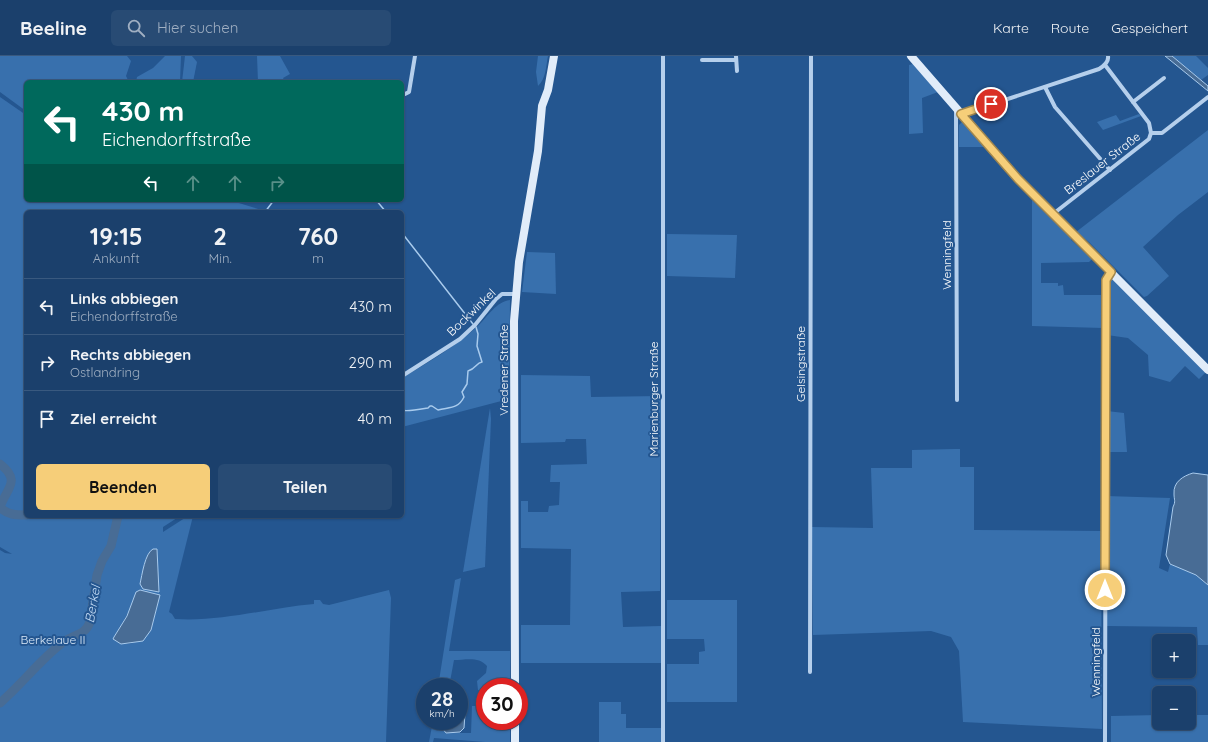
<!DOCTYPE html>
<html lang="de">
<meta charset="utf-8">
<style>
body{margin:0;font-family:Quicksand,sans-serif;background:#284b74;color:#f1f3f6;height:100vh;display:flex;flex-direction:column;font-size:15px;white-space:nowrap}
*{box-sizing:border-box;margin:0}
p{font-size:13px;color:#a0afc2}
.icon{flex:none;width:22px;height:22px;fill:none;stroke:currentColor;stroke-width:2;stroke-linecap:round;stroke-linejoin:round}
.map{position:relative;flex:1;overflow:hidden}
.panel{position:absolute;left:24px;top:154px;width:380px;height:308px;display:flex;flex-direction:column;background:#1b406c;border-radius:6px;box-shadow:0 1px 3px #0004,0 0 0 1px #39597f}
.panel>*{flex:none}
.guide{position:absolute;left:24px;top:24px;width:380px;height:122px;border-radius:6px;box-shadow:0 1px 3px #0004,0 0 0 1px #39597f;background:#00695c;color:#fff;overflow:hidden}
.fabs{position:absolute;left:1152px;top:578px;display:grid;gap:8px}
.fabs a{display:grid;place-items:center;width:44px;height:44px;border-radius:6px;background:#1b406c;box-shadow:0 1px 3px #0004,0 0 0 1px #39597f;font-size:20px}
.speed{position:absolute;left:416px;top:622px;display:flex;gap:8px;font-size:20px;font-weight:700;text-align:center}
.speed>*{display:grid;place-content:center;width:52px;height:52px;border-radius:50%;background:#1b406c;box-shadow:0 1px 3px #0004,0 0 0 1px #39597f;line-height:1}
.speed small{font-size:10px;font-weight:400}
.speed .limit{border:6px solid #d22;background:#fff;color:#111}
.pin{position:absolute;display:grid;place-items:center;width:34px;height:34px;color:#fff;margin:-17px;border:2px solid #fff;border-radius:50%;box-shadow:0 1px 4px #0007}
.me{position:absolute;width:44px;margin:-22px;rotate:0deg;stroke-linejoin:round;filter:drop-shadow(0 0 3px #0008)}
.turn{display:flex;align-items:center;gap:14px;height:84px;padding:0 12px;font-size:18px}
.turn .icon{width:52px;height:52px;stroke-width:2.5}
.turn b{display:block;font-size:28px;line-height:34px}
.lanes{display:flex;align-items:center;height:38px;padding:0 12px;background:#0003;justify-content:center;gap:20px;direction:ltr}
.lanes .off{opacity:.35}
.eta{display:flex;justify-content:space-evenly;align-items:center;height:68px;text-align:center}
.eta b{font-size:24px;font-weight:700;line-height:28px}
.button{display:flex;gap:8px;margin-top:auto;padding:8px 12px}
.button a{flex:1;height:46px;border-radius:6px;background:#f6ce79;color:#111;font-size:16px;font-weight:700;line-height:46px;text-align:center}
.button a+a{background:#284b74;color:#f1f3f6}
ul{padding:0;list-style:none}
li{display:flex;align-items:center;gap:12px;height:56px;padding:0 12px;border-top:1px solid #39597f}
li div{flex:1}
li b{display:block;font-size:15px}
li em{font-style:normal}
header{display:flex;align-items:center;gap:24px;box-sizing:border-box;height:56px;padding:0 20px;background:#1b406c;border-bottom:1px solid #39597f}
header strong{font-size:19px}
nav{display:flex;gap:22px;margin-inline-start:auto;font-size:14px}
.search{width:280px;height:36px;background:#284b74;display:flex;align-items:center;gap:10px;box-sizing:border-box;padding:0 14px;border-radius:6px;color:#a0afc2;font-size:15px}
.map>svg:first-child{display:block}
</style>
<header>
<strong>Beeline</strong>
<div class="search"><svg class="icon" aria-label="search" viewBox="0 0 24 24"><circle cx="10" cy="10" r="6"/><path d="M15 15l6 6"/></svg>Hier suchen</div>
<nav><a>Karte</a><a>Route</a><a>Gespeichert</a></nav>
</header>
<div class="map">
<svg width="1208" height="686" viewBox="0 0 1208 686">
<rect width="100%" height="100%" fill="#245690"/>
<g fill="#3870ad" fill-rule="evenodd">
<polygon points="0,0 127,0 131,5 126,20 129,26 26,26 26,55 0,36"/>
<polygon points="165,0 181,0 180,26 136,26 137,21 153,12"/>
<polygon points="185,0 192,0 197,6 193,26 182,26"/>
<polygon points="257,0 280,0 290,18 283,22 285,26 258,26"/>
<path d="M538,0H548C546,10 546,23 538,30L536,16Z"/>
<polygon points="1172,0 1196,0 1208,12 1208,19 1201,24"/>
<polygon points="913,8 938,36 922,42 923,77 909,78 909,9"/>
<path d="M0,41L26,59V144H229L268,156H26V460H180L163,471V476L188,460H193L169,556L172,558L175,563C222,566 268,552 314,548V544H320L323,548L329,549L389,534L391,542L386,686H0V494L5,497L12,498L0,491ZM157,497L159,536L144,533ZM140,534L159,539C158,550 154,562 151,574L133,587L127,588L114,581L131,552L136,536Z"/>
<polygon points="1139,58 1141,60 1103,74 1097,66 1116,59 1120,65"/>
<polygon points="962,66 964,67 986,91 959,91 959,69"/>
<polygon points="1208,74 1208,136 1178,159 1143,191 1169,220 1147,240 1144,241 1089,186 1076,176"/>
<polygon points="1032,144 1071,182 1071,184 1092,203 1089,206 1041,207 1041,227 1058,227 1058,230 1063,229 1064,239 1103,239 1103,272 1032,270"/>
<polygon points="667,178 737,179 735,222 667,220"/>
<polygon points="527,196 555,197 556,238 522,236"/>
<polygon points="1111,221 1206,316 1199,323 1185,310 1170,326 1149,320 1148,299 1128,282 1107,279 1109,225"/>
<path d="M510,244L509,343L402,371V322C429,306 456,290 479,269C488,260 496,246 510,244Z"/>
<polygon points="521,319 590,320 591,341 661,340 660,535 621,536 623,571 661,570 661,607 521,607 521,569 570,569 571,493 521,492 521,445 528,445 528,456 548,456 549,450 559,449 560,426 550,426 551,409 587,408 586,383 566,383 565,386 521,387"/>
<polygon points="490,352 491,363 485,511 463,516"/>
<polygon points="1107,355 1124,357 1127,396 1108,396"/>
<polygon points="955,393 960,393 960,411 974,411 974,474 1101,475 1102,673 963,666 959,595 951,581 931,575 813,579 812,471 873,472 871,412 912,412 912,394"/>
<polygon points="1106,440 1170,442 1159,512 1168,516 1170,508 1196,519 1208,529 1208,589 1198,589 1197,571 1107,570"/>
<path d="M461,522L449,595H510V631H485V635L478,634L477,625L486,617L487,610C479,600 465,604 454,604L449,631H438L455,524Z"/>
<polygon points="667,544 737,544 737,646 667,646 667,608 699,608 699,596 705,595 704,583 667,583"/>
<polygon points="479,641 485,641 485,665 510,665 510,686 485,686 434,682 433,686 429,686 433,665 444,665 442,672 446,677 471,677 472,650 478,650"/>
<polygon points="599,646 621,646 621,658 626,658 626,672 661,672 661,686 599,686"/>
<polygon points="1159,659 1159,667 1189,667 1189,659 1208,659 1208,686 1111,686 1111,660"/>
</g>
<g fill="#486c95" stroke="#a9cbed">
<polygon points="1165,0 1172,0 1208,30 1208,35"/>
<path d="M1193,417L1208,419V529L1196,519L1170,508L1166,499L1173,451C1176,445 1174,444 1174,438C1173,426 1183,420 1193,417Z"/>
<path d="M153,493H157L159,536L143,533L140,528C142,519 145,497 153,493Z"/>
<polygon points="140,534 160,539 151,574 143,585 121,588 113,583 114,581 127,560 136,536"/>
<polygon points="459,639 464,640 466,644 464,672 460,676 446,677 442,672 444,665 459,665"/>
</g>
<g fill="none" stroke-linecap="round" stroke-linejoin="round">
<g stroke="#a9cbed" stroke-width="1.5">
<polyline points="376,144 386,156"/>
<polyline points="265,156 274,144"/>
<polyline points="402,177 473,268"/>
<path d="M402,354C406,356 422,353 428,352L430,350H432L438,354C450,351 458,353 464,341L462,336L467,328L468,315C476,313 476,307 482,306L477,290L478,278L476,271"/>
</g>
<g stroke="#486c95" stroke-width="9">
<path d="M0,408C22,425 6,433 0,451C7,459 16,459 26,459"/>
<path d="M0,647C22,628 39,605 62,587C73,578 85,580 90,566L97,519L102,505L111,490L118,460"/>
</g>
<g stroke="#b5cfec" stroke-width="4">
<polyline points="663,0 663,686"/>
<polyline points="736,0 737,15"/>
<polyline points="702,4 736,4"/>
<polyline points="1045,31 1055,51 1110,114"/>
<polyline points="405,38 409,36 415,0"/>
<polyline points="1133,46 1164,22"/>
<path d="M962,58L1099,13C1104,10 1109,6 1108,0"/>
<polyline points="1151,77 1162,77 1208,41"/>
<polyline points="1053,158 1149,83 1151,77 1149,67 1105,9"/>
<polyline points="402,320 460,283 475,269 496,243 502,238 516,238"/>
<polyline points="957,344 956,56 958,54"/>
<polyline points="810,616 811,0"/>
<polyline points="1105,686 1106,232 1106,224 1110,216"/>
</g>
<g stroke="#e1ecf9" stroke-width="8">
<polyline points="911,0 1018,123 1208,314"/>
<polyline points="515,631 514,265 519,206 538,95 542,50 548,34 554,0"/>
<polyline points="515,665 515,686"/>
</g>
</g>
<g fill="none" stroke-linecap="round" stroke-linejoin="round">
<g stroke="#a0864f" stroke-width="10">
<polyline id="route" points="991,48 961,58 1018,123 1111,216 1106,224 1106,232 1105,534"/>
</g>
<use href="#route" stroke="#f6ce79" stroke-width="7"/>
</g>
<g text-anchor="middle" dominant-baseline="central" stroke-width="4" stroke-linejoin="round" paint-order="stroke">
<g font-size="12" fill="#fff" stroke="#245690">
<text transform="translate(1102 107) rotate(-38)">Breslauer Straße</text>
<text transform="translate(946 199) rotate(-90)">Wenningfeld</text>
<text transform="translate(471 256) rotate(-44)">Bockwinkel</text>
<text transform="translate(800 308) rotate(-90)">Gelsingstraße</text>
<text transform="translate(503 314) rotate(-90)">Vredener Straße</text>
<text transform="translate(653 343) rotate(-90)">Marienburger Straße</text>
<text transform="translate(1095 606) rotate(-90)">Wenningfeld</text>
</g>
<g font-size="12" fill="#dae9f9" stroke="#245690">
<text x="53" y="583">Berkelaue II</text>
</g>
<g font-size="13" font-style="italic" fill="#c1d9f3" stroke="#245690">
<text transform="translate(92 548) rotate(-80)">Berkel</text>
</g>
</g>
</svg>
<div class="fabs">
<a>+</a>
<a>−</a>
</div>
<div class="speed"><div>28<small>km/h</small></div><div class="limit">30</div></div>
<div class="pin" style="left:991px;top:48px;background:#d93025"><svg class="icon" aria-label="arrive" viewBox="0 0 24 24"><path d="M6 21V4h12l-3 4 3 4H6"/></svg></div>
<svg class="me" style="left:1105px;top:534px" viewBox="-20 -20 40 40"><circle r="17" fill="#f6ce79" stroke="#fff" stroke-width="3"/><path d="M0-11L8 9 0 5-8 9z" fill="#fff"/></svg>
<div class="guide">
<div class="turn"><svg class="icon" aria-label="left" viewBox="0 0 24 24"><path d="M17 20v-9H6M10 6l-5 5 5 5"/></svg><div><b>430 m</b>Eichendorffstraße</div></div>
<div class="lanes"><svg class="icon" aria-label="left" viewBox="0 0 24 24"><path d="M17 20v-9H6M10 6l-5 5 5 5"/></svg><svg class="icon off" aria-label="ahead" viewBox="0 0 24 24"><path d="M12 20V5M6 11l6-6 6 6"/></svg><svg class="icon off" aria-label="ahead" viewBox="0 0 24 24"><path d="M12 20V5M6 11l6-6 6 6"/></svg><svg class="icon off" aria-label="right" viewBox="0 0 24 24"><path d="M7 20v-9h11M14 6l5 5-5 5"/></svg></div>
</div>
<section class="panel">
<div class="eta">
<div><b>19:15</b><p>Ankunft</p></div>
<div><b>2</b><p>Min.</p></div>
<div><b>760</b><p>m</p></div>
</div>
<ul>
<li><svg class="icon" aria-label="left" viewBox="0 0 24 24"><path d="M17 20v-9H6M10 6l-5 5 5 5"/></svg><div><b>Links abbiegen</b><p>Eichendorffstraße</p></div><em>430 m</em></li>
<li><svg class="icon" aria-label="right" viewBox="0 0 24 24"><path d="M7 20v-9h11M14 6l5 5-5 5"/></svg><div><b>Rechts abbiegen</b><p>Ostlandring</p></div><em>290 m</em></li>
<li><svg class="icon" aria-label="arrive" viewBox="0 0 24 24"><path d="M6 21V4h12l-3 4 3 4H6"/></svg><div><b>Ziel erreicht</b></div><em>40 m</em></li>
</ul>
<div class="button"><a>Beenden</a><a>Teilen</a></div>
</section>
</div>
